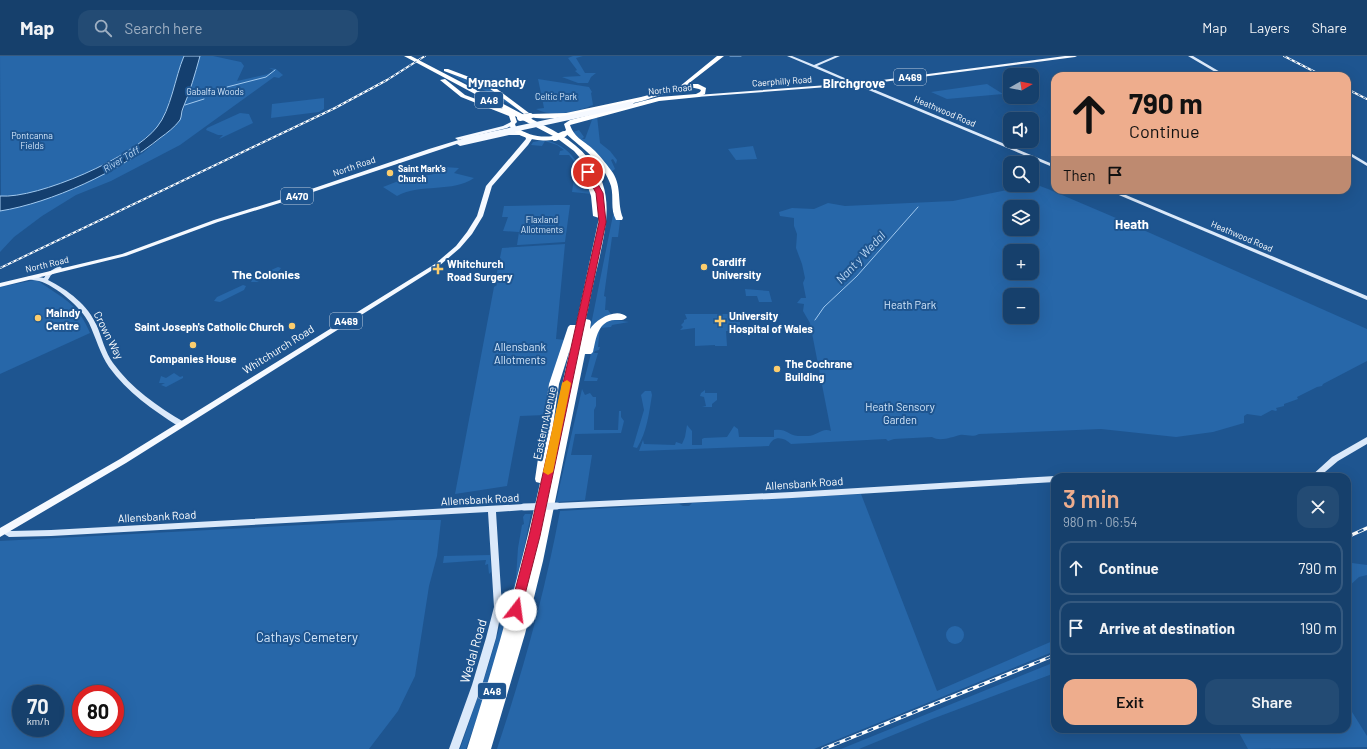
<!DOCTYPE html>
<meta charset="utf-8">
<style>
body{margin:0;font-family:Barlow,sans-serif;background:#234b74;color:#f1f3f6;height:100vh;display:flex;flex-direction:column;font-size:15px;white-space:nowrap}
*{box-sizing:border-box;margin:0}
p{font-size:13px;color:#9eafc2}
.icon{flex:none;width:22px;height:22px;fill:none;stroke:currentColor;stroke-width:2;stroke-linecap:round;stroke-linejoin:round}
.map{position:relative;flex:1;overflow:hidden}
.panel{position:absolute;left:1051px;top:417px;width:300px;height:260px;display:flex;flex-direction:column;background:#16406c;border-radius:12px;box-shadow:0 4px 16px #0002,0 0 0 1px #35597f}
.panel>*{flex:none}
.hud{position:absolute;left:1051px;top:16px;width:300px;height:122px;border-radius:12px;box-shadow:0 4px 16px #0002,0 0 0 1px #35597f;background:#eead8d;color:#111;overflow:hidden}
.needle{width:26px;rotate:81deg}
.controls{position:absolute;left:1003px;top:12px;display:grid;gap:8px}
.controls a{display:grid;place-items:center;width:36px;height:36px;border-radius:8px;background:#16406c;box-shadow:0 4px 16px #0002,0 0 0 1px #35597f;font-size:20px}
.speed{position:absolute;left:12px;top:629px;display:flex;gap:8px;font-size:20px;font-weight:700;text-align:center}
.speed>*{display:grid;place-content:center;width:52px;height:52px;border-radius:50%;background:#16406c;box-shadow:0 4px 16px #0002,0 0 0 1px #35597f;line-height:1}
.speed small{font-size:10px;font-weight:400}
.speed .limit{border:6px solid #d22;background:#fff;color:#111}
.pin{position:absolute;display:grid;place-items:center;width:34px;height:34px;color:#fff;margin:-17px;border:2px solid #fff;border-radius:50%;box-shadow:0 1px 4px #0007}
.me{position:absolute;width:44px;margin:-22px;rotate:15deg;stroke-linejoin:round;filter:drop-shadow(0 0 3px #0008)}
.turn{display:flex;align-items:center;gap:14px;height:84px;padding:0 12px;font-size:18px}
.turn .icon{width:52px;height:52px;stroke-width:2.5}
.turn b{display:block;font-size:28px;line-height:34px}
.then{display:flex;align-items:center;height:38px;padding:0 12px;background:#0003;gap:8px;font-size:15px}
.round{display:grid;place-items:center;flex:none;width:42px;height:42px;border-radius:12px;background:#234b74}
.headline{display:flex;align-items:center;justify-content:space-between;height:68px;padding:0 12px}
h1{font-size:24px;font-weight:600;line-height:30px;color:#eead8d}
.cta{display:flex;gap:8px;margin-top:auto;padding:8px 12px}
.cta a{flex:1;height:46px;border-radius:12px;background:#eead8d;color:#111;font-size:16px;font-weight:600;line-height:46px;text-align:center}
.cta a+a{background:#234b74;color:#f1f3f6}
ul{padding:0;list-style:none}
li{display:flex;align-items:center;gap:12px;height:54px;margin:0 8px 6px;padding:0 4px;border:2px solid #35597f;border-radius:12px}
li div{flex:1}
li b{display:block;font-size:15px}
li em{font-style:normal}
header{display:flex;align-items:center;gap:24px;box-sizing:border-box;height:56px;padding:0 20px;background:#16406c;border-bottom:1px solid #35597f}
header strong{font-size:19px}
nav{display:flex;gap:22px;margin-inline-start:auto;font-size:14px}
.search{width:280px;height:36px;background:#234b74;display:flex;align-items:center;gap:10px;box-sizing:border-box;padding:0 14px;border-radius:12px;color:#9eafc2;font-size:15px}
.map>svg:first-child{display:block}
</style>
<header>
<strong>Map</strong>
<div class="search"><svg class="icon" aria-label="search" viewBox="0 0 24 24"><circle cx="10" cy="10" r="6"/><path d="M15 15l6 6"/></svg>Search here</div>
<nav><a>Map</a><a>Layers</a><a>Share</a></nav>
</header>
<div class="map">
<svg width="1367" height="693" viewBox="0 0 1367 693">
<rect width="100%" height="100%" fill="#1e5590"/>
<g fill="#2767a9" fill-rule="evenodd">
<path d="M0,0H184C175,22 171,48 159,69C154,76 146,81 139,87C103,113 46,140 1,140Z"/>
<polygon points="200,0 213,0 241,6 244,10 237,25 268,18 274,14 269,12 276,13 283,19 279,22 274,21 180,89 111,125 76,139 42,160 14,181 0,196 0,155 24,150 88,126 143,97 176,69 181,62"/>
<polygon points="573,0 583,0 576,2 585,17 596,17 591,21 588,27 578,27 562,21 581,20 575,15 577,14 568,2"/>
<polygon points="448,17 490,32 516,52 475,29 468,28"/>
<path d="M538,23L589,31L592,36L591,37L593,49C589,50 589,51 585,52C571,57 550,61 536,53L544,52Z"/>
<polygon points="987,28 1003,38 947,43 931,36"/>
<polygon points="324,42 324,53 319,56 271,62 272,48"/>
<polygon points="240,57 249,58 253,67 219,83 223,79 218,79 206,74 207,72"/>
<polygon points="597,60 600,87 610,95 617,104 616,108 613,103 611,104 615,113 611,116 573,76 579,74 584,81 582,83 585,83 593,61"/>
<path d="M543,84C571,87 584,115 592,138L572,136L576,108L569,99H559L560,95L564,94L557,89L545,85L542,90L531,89L533,86Z"/>
<polygon points="753,90 757,103 736,104 728,93"/>
<path d="M444,111L459,112L454,117L474,122C453,137 421,127 397,140L383,131L401,124L445,116Z"/>
<path d="M1026,130H1040L1048,133L1123,165L1125,170L1122,172L1126,175L1141,173L1367,273V305L1323,328L1322,330L1317,331L1297,341L1298,343L1284,348V350L1276,352L1277,354L1276,355L1272,354L1261,360L1247,358L1244,360V367L1213,376L1176,381L1101,373L979,378C972,382 966,378 960,379C952,381 940,386 932,381L894,383L888,385L886,383L791,388C784,381 773,379 769,390L639,395L643,384L644,388L675,389L676,386L682,388L685,381L687,369L692,375V389H702V383L704,382L727,381L734,370L738,373L739,381H774V374C786,372 788,379 798,380C801,380 804,380 808,380C817,380 822,371 831,375L810,267L803,255L804,248L797,247L801,242H806L803,227L805,222L802,208L796,192L797,178L794,170V162L780,160L779,156L792,152L814,153L828,147L845,150L953,145ZM1010,151H1032V173H1010ZM1010,195H1032V217H1010ZM1010,239H1032V261H1010Z"/>
<polygon points="554,149 570,149 565,186 519,189 517,189 519,176 503,175 508,161 502,161 504,150"/>
<polygon points="613,159 616,159 620,165 618,181 612,181 604,240 606,241 605,254 608,254 611,258 598,265 593,270 583,309"/>
<polygon points="565,188 556,283 565,284 546,359 520,360 507,430 455,438 494,231 497,229 495,226 502,192"/>
<polygon points="278,211 281,212 279,215 257,226 251,226 253,222"/>
<path d="M35,224L34,225L37,224C63,243 77,246 90,277L0,318V231Z"/>
<polygon points="243,229 246,230 244,234 220,246 214,245 217,241"/>
<polygon points="745,233 769,235 772,246 759,246 757,240 746,240"/>
<polygon points="685,258 740,258 740,275 726,275 727,290 715,290 715,289 695,290 695,272 680,274 683,271 681,269 684,266 684,264 687,263"/>
<polygon points="615,264 629,266 612,269 611,271 600,272 598,291 600,291 599,294 595,295 594,297 598,297 591,321 598,322 597,325 584,325 597,274 607,265"/>
<polygon points="174,317 180,321 183,320 183,322 166,331 161,329 165,327 159,327 161,320 166,322"/>
<polygon points="582,333 585,339 590,337 593,341 596,341 596,350 594,354 594,374 618,374 619,355 621,355 621,361 624,365 621,377 575,378 571,399 592,399 585,444 556,446"/>
<polygon points="705,334 705,337 717,337 717,344 712,348 712,351 702,351 706,350 704,341 700,340 701,337"/>
<path d="M645,335H651L652,339C649,357 647,376 637,392L633,391L644,354L641,339Z"/>
<path d="M861,438L937,635L1055,584V595L814,693H497C523,615 545,536 560,455L679,448L683,450H689L692,447Z"/>
<polygon points="525,458 531,458 515,536 485,639 466,693 460,693 488,611 502,563 501,550 506,546 506,543 511,541 516,522 518,492 522,469 524,468 523,461"/>
<path d="M398,464H441L437,500L429,530L415,620L398,655L369,693H0V485ZM21,638H55V672H21ZM81,638H115V672H81Z"/>
<polygon points="490,499 491,516 489,518 488,508 485,509 486,504 443,507 444,500"/>
<polygon points="1347,504 1352,507 1367,509 1367,519 1359,521 1347,532"/>
<circle cx="955" cy="579" r="9"/>
<polygon points="1055,606 1055,617 932,663 859,693 841,693"/>
<polygon points="1347,648 1367,680 1367,691 1248,693 1237,673 1347,673"/>
</g>
<path fill="#143f6f" stroke="#a1c9ef" d="M184,0H200C195,18 190,36 183,52C181,56 182,60 180,64C175,71 167,77 160,82C120,115 51,147 0,155V140C38,143 134,101 157,71C171,54 175,21 184,0Z"/>
<g fill="none" stroke-linecap="round" stroke-linejoin="round">
<g stroke="#a1c9ef" stroke-width="1">
<polyline points="730,0 741,0"/>
<polyline points="216,39 227,31 266,21 275,14"/>
<polyline points="185,49 204,43"/>
<polyline points="815,264 824,251 857,220 918,151"/>
</g>
<g fill="#dbe9fa" fill-rule="evenodd">
<polygon points="787,0 792,0 814,9 835,0 840,0 817,10 856,27 853,28"/>
<polygon points="1188,0 1193,0 1227,20 1222,20"/>
<polygon points="859,28 861,28 1055,109 1055,112 859,30"/>
<polygon points="1347,95 1367,107 1367,110 1347,98"/>
<polygon points="1107,134 1114,134 1367,240 1367,244"/>
<path d="M59,210L62,212L61,213L51,219L48,224C68,234 88,249 97,270C102,282 105,296 113,307C131,332 158,351 184,366L185,368L184,370H178C153,354 127,336 109,311C100,298 96,282 89,267C81,251 56,230 39,225C35,224 31,224 27,223L26,222L27,221L33,220L44,222L47,217Z"/>
<polygon points="1367,381 1367,388 1338,405 1319,421 1310,421 1332,401"/>
<polygon points="1055,420 1058,421 1055,421 1055,426 792,442 557,453 554,452 553,450 554,448 557,447 792,436"/>
<polygon points="524,448 527,449 528,451 527,453 524,454 496,456 502,551 496,582 482,629 459,693 449,693 472,629 486,582 494,551 488,456 51,480 9,481 1,476 0,474 1,472 4,471 11,475 51,474"/>
</g>
<g fill="#f5f9ff" fill-rule="evenodd">
<polygon points="1065,0 1077,0 1075,1 867,28 697,41 695,40 697,39 867,26"/>
<polygon points="513,65 515,66 515,68 507,72 458,84 455,82 503,70"/>
<polygon points="509,75 526,77 532,83 528,89 492,130 483,160 472,178 460,192 439,210 126,407 0,481 0,472 120,403 435,208 456,190 467,176 477,160 486,130 526,83 525,79 509,79 460,90 457,88 283,146 218,166 126,200 0,231 0,227 122,198 214,164 279,144 429,93 465,82 467,83 467,85"/>
</g>
<g fill="#fff" fill-rule="evenodd">
<path d="M404,0H411L528,61V59L530,58L566,57L641,41L679,31L717,0H724L688,28H698L706,32L705,38L699,41L659,45L570,69C575,83 585,85 595,95C601,101 608,110 613,117C622,131 617,148 623,162L622,164H616C610,153 614,142 611,130C604,107 582,92 565,77L564,76L566,74L564,68L570,64L659,41L696,38L700,36L701,34C688,27 657,41 642,45C610,52 559,67 528,61C549,72 573,83 588,102C615,134 607,166 599,204C594,224 590,243 586,263L590,264L591,266L590,273C596,263 617,251 627,261C624,265 620,264 615,264C598,265 596,282 593,296L591,298H585L543,505L525,578L491,693H467C495,606 520,517 540,427L536,426L535,423L549,328L568,271L570,269H576L599,162L593,160L591,140L582,113L588,111L574,95L558,83C545,87 513,83 509,68L511,66L509,60L461,41L440,24L445,23L465,39L503,53ZM515,60L553,80C540,82 527,79 516,71L515,68L517,66ZM590,113C596,124 599,135 600,148L599,140ZM570,293L553,370L559,328Z"/>
<polygon points="444,13 448,13 493,30 529,57 524,58 489,32 444,15"/>
</g>
<g stroke="#fff" stroke-width="2">
<g id="rail-far1">
<polyline points="1284,0 1323,20"/>
<polyline points="1347,33 1367,43"/>
<polyline points="0,212 335,52 387,24 425,0"/>
</g>
</g>
<g stroke="#fff" stroke-width="3.5">
<g id="rail">
<polyline points="1347,481 1367,472"/>
<polyline points="823,693 1055,599"/>
</g>
</g>
<use href="#rail-far1" stroke="#1e5590" stroke-width="1" stroke-dasharray="3" stroke-linecap="butt"/>
<use href="#rail" stroke="#1e5590" stroke-width="2" stroke-dasharray="6" stroke-linecap="butt"/>
<polyline stroke="#dbe9fa" stroke-width="7" points="524,451 557,450"/>
<polyline stroke="#f5f9ff" stroke-width="5" points="465,84 631,48"/>
<g stroke="#fff" stroke-width="6">
<polyline points="520,62 530,60"/>
<polyline points="555,82 564,78"/>
</g>
</g>
<polygon fill="#e11d48" stroke="#92132f" points="586,114 590,114 603,137 606,166 540,480 521,554 520,558 516,559 511,558 510,554 529,480 599,166 596,137 585,116"/>
<polygon fill="#f59e0b" points="567,324 571,327 553,416 548,419 543,416 562,327"/>
<g fill="#fccd6d" stroke="#1e5590" stroke-width="1.5">
<circle cx="390" cy="117" r="4"/>
<circle cx="704" cy="211" r="4"/>
<path d="M436 207h4v4h4v4h-4v4h-4v-4h-4v-4h4z"/>
<circle cx="38" cy="262" r="4"/>
<path d="M718 259h4v4h4v4h-4v4h-4v-4h-4v-4h4z"/>
<circle cx="292" cy="270" r="4"/>
<circle cx="193" cy="289" r="4"/>
<circle cx="777" cy="313" r="4"/>
</g>
<g text-anchor="middle" dominant-baseline="central" stroke-width="4" stroke-linejoin="round" paint-order="stroke">
<g font-size="9" fill="#fff" stroke="#1e5590">
<text transform="translate(782 25) rotate(-4)">Caerphilly Road</text>
<text transform="translate(670 33) rotate(-6)">North Road</text>
<text transform="translate(945 55) rotate(23)">Heathwood Road</text>
<text transform="translate(354 110) rotate(-19)">North Road</text>
<text transform="translate(1242 180) rotate(23)">Heathwood Road</text>
<text transform="translate(47 208) rotate(-13)">North Road</text>
</g>
<g font-size="9" fill="#d4e7fa" stroke="#1e5590">
<text x="215" y="35">Gabalfa Woods</text>
<text x="556" y="40">Celtic Park</text>
<text x="32" y="79">Pontcanna<tspan x="32" dy="10">Fields</tspan></text>
<text x="542" y="163">Flaxland<tspan x="542" dy="10">Allotments</tspan></text>
</g>
<g font-size="9" font-weight="bold" fill="#fff" stroke="#1e5590" text-anchor="start">
<text x="398" y="112">Saint Mark's<tspan x="398" dy="10">Church</tspan></text>
</g>
<g fill="#1e5590" stroke="#bcccde" stroke-width="1">
<rect x="894" y="13" width="32" height="16" rx="3"/>
<rect x="475" y="36" width="28" height="16" rx="3"/>
<rect x="281" y="132" width="32" height="16" rx="3"/>
<rect x="330" y="257" width="32" height="16" rx="3"/>
<rect x="478" y="627" width="28" height="16" rx="3"/>
</g>
<g font-size="10" font-weight="bold" fill="#fff">
<text x="910" y="21">A469</text>
<text x="489" y="44">A48</text>
<text x="297" y="140">A470</text>
<text x="346" y="265">A469</text>
<text x="492" y="635">A48</text>
</g>
<g font-size="10" font-style="italic" fill="#bad7f4" stroke="#1e5590">
<text transform="translate(121 103) rotate(-31)">River Taff</text>
</g>
<g font-size="11" font-weight="bold" fill="#fff" stroke="#1e5590" text-anchor="start">
<text x="712" y="205">Cardiff<tspan x="712" dy="13">University</tspan></text>
<text x="447" y="207">Whitchurch<tspan x="447" dy="13">Road Surgery</tspan></text>
<text x="46" y="256">Maindy<tspan x="46" dy="13">Centre</tspan></text>
<text x="729" y="259">University<tspan x="729" dy="13">Hospital of Wales</tspan></text>
<text x="284" y="270" text-anchor="end">Saint Joseph's Catholic Church</text>
<text x="193" y="302" text-anchor="middle">Companies House</text>
<text x="785" y="307">The Cochrane<tspan x="785" dy="13">Building</tspan></text>
</g>
<g font-size="11" fill="#d4e7fa" stroke="#1e5590">
<text x="910" y="248">Heath Park</text>
<text x="520" y="290">Allensbank<tspan x="520" dy="13">Allotments</tspan></text>
<text x="900" y="350">Heath Sensory<tspan x="900" dy="13">Garden</tspan></text>
</g>
<g font-size="11" fill="#fff" stroke="#1e5590">
<text transform="translate(109 279) rotate(63)">Crown Way</text>
<text transform="translate(278 293) rotate(-32)">Whitchurch Road</text>
<text transform="translate(544 367) rotate(-78)">Eastern Avenue</text>
<text transform="translate(804 427) rotate(-4)">Allensbank Road</text>
<text transform="translate(480 443) rotate(-3)">Allensbank Road</text>
<text transform="translate(157 460) rotate(-3)">Allensbank Road</text>
</g>
<g font-size="12" font-style="italic" fill="#bad7f4" stroke="#1e5590">
<text transform="translate(860 201) rotate(-47)">Nant y Wedal</text>
</g>
<g font-size="12" font-weight="bold" fill="#fff" stroke="#1e5590">
<text x="266" y="218">The Colonies</text>
</g>
<g font-size="13" font-weight="bold" fill="#fff" stroke="#1e5590">
<text x="497" y="26">Mynachdy</text>
<text x="854" y="27">Birchgrove</text>
<text x="1132" y="168">Heath</text>
</g>
<g font-size="13" fill="#d4e7fa" stroke="#1e5590">
<text x="307" y="581">Cathays Cemetery</text>
</g>
<g font-size="13" fill="#fff" stroke="#1e5590">
<text transform="translate(473 595) rotate(-74)">Wedal Road</text>
</g>
</g>
</svg>
<div class="controls">
<a><svg class="needle" viewBox="-14 -14 28 28"><path d="M0-13l5 13h-10z" fill="#e53935"/><path d="M0 13l5-13h-10z" fill="#9eafc2"/></svg></a>
<a><svg class="icon" aria-label="sound" viewBox="0 0 24 24"><path d="M4 9h4l5-4v14l-5-4H4zM17 9q2 3 0 6"/></svg></a>
<a><svg class="icon" aria-label="search" viewBox="0 0 24 24"><circle cx="10" cy="10" r="6"/><path d="M15 15l6 6"/></svg></a>
<a><svg class="icon" aria-label="layers" viewBox="0 0 24 24"><path d="M12 4l9 5-9 5-9-5zM3 14l9 5 9-5"/></svg></a>
<a>+</a>
<a>−</a>
</div>
<div class="speed"><div>70<small>km/h</small></div><div class="limit">80</div></div>
<div class="pin" style="left:588px;top:116px;background:#d93025"><svg class="icon" aria-label="arrive" viewBox="0 0 24 24"><path d="M6 21V4h12l-3 4 3 4H6"/></svg></div>
<svg class="me" style="left:516px;top:554px" viewBox="-20 -20 40 40"><circle r="19" fill="#fff"/><path d="M0-13L10 11 0 6-10 11z" fill="#e11d48"/></svg>
<div class="hud">
<div class="turn"><svg class="icon" aria-label="ahead" viewBox="0 0 24 24"><path d="M12 20V5M6 11l6-6 6 6"/></svg><div><b>790 m</b>Continue</div></div>
<div class="then">Then<svg class="icon" aria-label="arrive" viewBox="0 0 24 24"><path d="M6 21V4h12l-3 4 3 4H6"/></svg></div>
</div>
<section class="panel">
<div class="headline"><div><h1>3 min</h1><p>980 m · 06:54</p></div><a class="round"><svg class="icon" aria-label="close" viewBox="0 0 24 24"><path d="M6 6l12 12M18 6L6 18"/></svg></a></div>
<ul>
<li><svg class="icon" aria-label="ahead" viewBox="0 0 24 24"><path d="M12 20V5M6 11l6-6 6 6"/></svg><div><b>Continue</b></div><em>790 m</em></li>
<li><svg class="icon" aria-label="arrive" viewBox="0 0 24 24"><path d="M6 21V4h12l-3 4 3 4H6"/></svg><div><b>Arrive at destination</b></div><em>190 m</em></li>
</ul>
<div class="cta"><a>Exit</a><a>Share</a></div>
</section>
</div>
